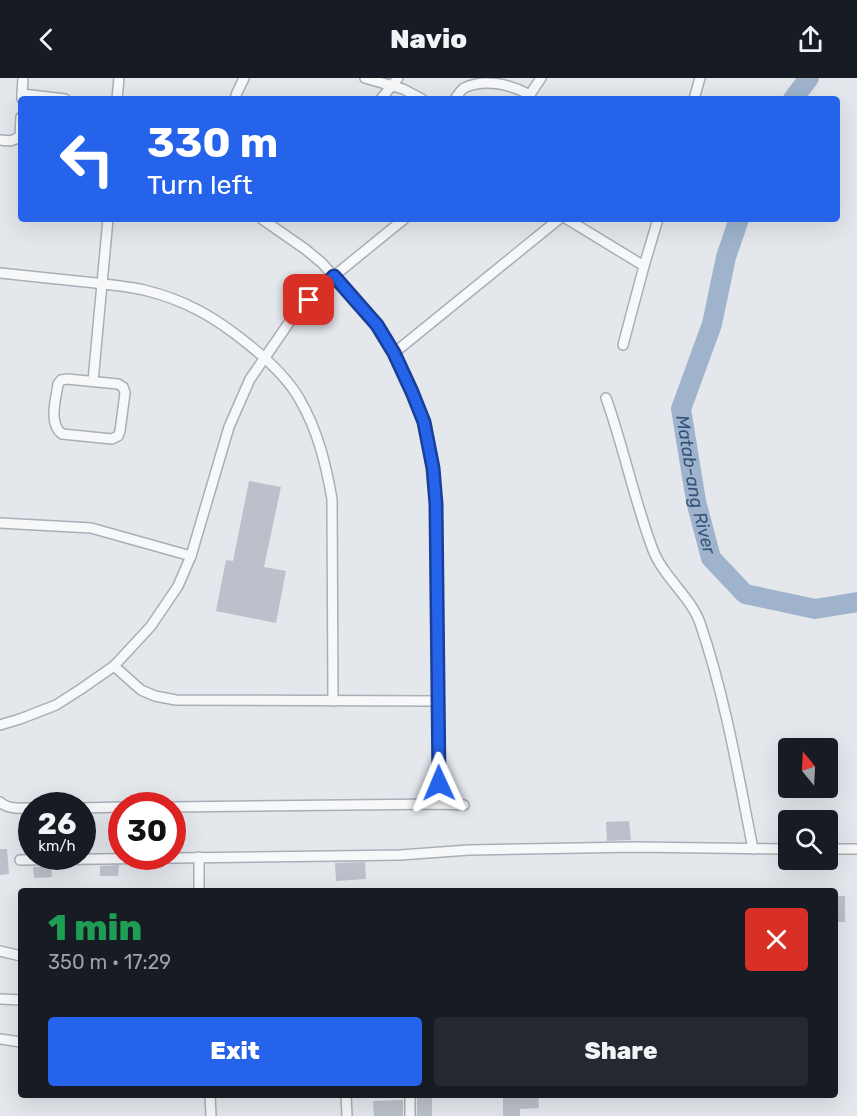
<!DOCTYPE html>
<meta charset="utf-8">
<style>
body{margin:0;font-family:Rubik,sans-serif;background:#242831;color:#f1f3f6;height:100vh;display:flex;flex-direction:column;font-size:22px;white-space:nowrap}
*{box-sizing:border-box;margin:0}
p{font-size:20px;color:#9ea1a6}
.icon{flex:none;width:33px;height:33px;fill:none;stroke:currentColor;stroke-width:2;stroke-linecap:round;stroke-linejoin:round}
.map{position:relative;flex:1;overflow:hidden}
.drawer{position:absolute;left:18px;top:810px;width:820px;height:210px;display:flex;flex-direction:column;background:#171b24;border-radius:6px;box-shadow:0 6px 24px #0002}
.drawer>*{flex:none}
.banner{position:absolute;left:18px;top:18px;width:822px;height:126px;border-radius:6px;box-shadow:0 6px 24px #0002;background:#2563eb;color:#fff;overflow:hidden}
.needle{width:39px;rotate:342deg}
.tools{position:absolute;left:778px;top:660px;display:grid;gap:12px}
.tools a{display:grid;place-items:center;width:60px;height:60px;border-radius:6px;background:#171b24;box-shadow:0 6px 24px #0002;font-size:30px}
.speed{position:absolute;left:18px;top:714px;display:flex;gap:12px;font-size:30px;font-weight:700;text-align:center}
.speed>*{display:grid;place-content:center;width:78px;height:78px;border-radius:50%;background:#171b24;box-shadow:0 6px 24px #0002;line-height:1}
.speed small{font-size:15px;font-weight:400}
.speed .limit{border:9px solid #d22;background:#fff;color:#111}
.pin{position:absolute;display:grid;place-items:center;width:51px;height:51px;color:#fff;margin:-26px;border-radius:12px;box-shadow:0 3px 9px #0006}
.me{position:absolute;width:66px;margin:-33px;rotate:359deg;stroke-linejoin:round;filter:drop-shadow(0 0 4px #0008)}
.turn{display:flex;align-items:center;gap:21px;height:126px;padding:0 30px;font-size:27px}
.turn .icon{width:78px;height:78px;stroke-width:2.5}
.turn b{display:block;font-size:42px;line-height:51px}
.round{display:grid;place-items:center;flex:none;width:63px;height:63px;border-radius:6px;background:#242831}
.headline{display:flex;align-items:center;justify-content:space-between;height:102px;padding:0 30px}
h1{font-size:36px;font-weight:800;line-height:45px;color:#1e9e55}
.button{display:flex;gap:12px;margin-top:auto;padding:12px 30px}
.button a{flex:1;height:69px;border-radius:6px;background:#2563eb;color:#fff;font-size:24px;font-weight:800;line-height:69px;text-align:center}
.button a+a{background:#242831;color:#f1f3f6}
header{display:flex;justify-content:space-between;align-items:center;height:78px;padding:0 30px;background:#171b24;font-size:27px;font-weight:800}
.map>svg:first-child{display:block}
</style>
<header><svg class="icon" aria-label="back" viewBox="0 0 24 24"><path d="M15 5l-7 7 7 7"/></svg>Navio<svg class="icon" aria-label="share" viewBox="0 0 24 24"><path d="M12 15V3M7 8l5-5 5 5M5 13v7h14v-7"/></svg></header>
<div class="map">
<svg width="857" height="1038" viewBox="0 0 857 1038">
<rect width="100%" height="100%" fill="#e4e7ec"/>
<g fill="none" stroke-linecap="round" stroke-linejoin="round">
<g stroke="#9fb4cc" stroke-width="20">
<polyline points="793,21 809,0"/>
<path id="s1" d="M739,141L726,179L712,246L681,331L696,423L711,480L745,516L815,531L857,524"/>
</g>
</g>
<g fill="#bbc0ca">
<polygon points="249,403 281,409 264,489 286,493 276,545 216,533 226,482 233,483"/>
<polygon points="629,743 631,762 607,763 606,744"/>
<polygon points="0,771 7,771 9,796 0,797"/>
<polygon points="365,784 366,801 336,803 335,785"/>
<polygon points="119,787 118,798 100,798 100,788"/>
<polygon points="51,788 52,799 34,800 33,789"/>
<rect x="836" y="818" width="9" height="26"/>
<polygon points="503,1017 538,1017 539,1030 520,1031 520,1038 503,1038"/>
<rect x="417" y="1018" width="15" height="20"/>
<polygon points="403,1022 403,1038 374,1038 373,1023"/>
</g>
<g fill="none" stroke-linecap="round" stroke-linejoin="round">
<g stroke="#a9aeb7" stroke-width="12">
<g id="minor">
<polyline points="365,0 403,11 422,21"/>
<polyline points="22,16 23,0"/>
<polyline points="236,17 244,0"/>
<polyline points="22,21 22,16 65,21"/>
<polyline points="117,21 119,0"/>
<polyline points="381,21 398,0"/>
<path d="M455,21C457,18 460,13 464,10C484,0 510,6 530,17"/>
<polyline points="527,21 541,0"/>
<polyline points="694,21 700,0"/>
<path d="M0,62C9,63 13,64 20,58L21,39"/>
<polyline points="262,141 305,171 322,185 377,247 394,275 424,344 433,390 436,426 439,726"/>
<polyline points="567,141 644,188 658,141"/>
<path d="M0,195C29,198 57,201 86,204C105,206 125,208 144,212C186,222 216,240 248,266C268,282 288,300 300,322C318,353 326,387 332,421L333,623"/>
<polyline points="623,267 644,188"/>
<polyline points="394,275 559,141"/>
<path d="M67,301L118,306L123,309L125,315L120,353L118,358L112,361L62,356C48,345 56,321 58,306L61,302Z"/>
<polyline points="93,303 108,141"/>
<path d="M606,320C624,370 634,422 653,472C664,500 691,519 700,545C725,618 738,695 753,771"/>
<polyline points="0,445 91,450 191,478"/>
<polyline points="114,588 141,612 155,618 176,622 438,623"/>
<polyline points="0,647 20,641 56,627 81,611 114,588 151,548 178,508 191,478 229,349 250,301 297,233 334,198 404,141"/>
<path d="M0,724C8,732 21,730 32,730"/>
<polyline points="172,729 439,726 464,727"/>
<polyline points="82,730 122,729"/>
<polyline points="828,771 857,771"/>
<polyline points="199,779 199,813"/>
<polyline points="20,782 332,778 400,777 469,772 635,769 789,771"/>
<polyline points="0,873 21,878"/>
<polyline points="0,921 21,922"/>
<polyline points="0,961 21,964"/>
<polyline points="210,1017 211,1038"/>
<polyline points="346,1017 347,1038"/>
<polyline points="410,1017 410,1038"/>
</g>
</g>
<use href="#minor" stroke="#f7f8fa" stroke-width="9"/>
</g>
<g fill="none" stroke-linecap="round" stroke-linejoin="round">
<g stroke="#184099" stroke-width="15">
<polyline id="route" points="309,222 334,198 377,247 394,275 412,314 424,344 433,390 436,426 439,705"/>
</g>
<use href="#route" stroke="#2563eb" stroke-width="10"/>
</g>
<g text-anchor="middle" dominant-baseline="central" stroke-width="4.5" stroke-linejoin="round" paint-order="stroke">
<g font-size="18" font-style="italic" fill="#34527a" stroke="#f4f6f9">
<text stroke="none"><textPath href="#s1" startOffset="276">Matab-ang River</textPath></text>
</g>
</g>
</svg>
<div class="tools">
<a><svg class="needle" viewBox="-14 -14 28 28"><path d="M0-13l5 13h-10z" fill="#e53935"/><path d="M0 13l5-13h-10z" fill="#9ea1a6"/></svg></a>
<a><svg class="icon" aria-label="search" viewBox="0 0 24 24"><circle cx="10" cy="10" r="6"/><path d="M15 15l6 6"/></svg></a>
</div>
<div class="speed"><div>26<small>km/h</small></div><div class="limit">30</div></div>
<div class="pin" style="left:309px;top:222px;background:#d93025"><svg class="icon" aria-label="arrive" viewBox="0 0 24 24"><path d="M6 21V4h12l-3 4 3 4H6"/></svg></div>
<svg class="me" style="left:439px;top:705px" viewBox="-20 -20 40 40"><path d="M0-17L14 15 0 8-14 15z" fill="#2563eb" stroke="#fff" stroke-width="4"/></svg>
<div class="banner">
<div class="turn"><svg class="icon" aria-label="left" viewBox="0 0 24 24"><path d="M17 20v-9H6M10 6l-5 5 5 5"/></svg><div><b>330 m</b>Turn left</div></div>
</div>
<section class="drawer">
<div class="headline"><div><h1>1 min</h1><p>350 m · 17:29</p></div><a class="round" style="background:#d93025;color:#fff"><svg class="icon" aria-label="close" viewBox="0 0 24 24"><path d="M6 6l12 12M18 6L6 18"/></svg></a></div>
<div class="button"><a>Exit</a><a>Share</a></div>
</section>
</div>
